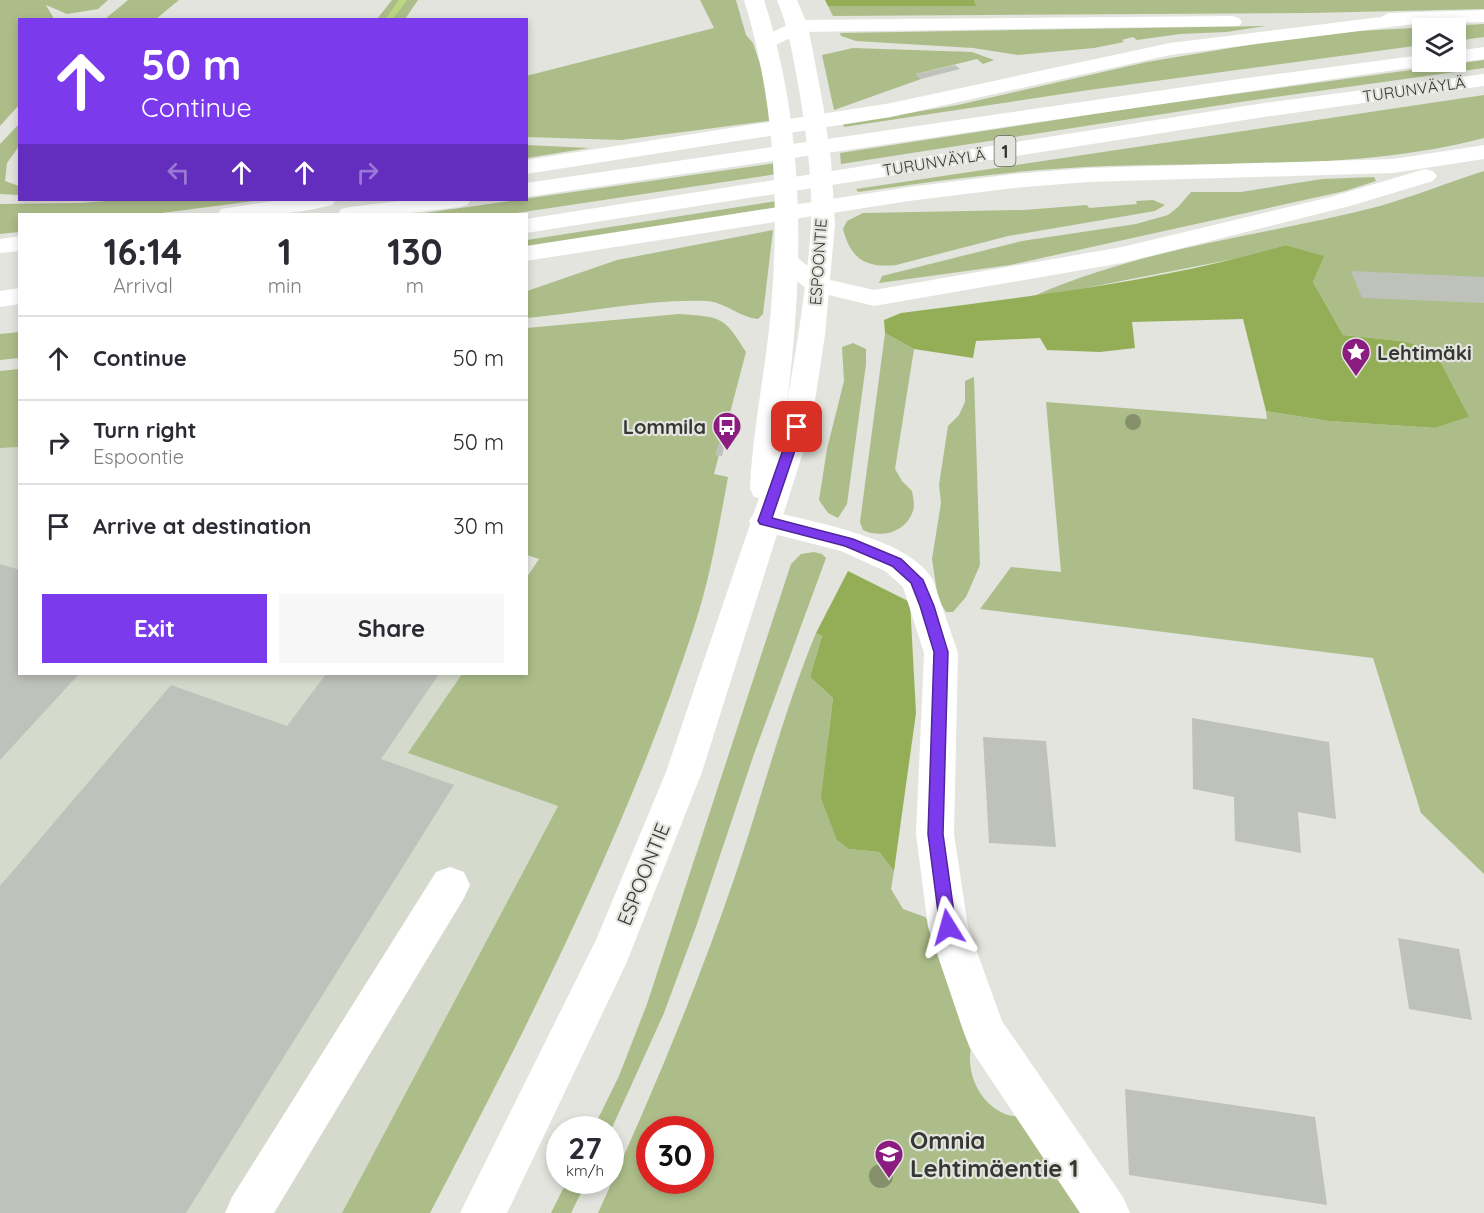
<!DOCTYPE html>
<meta charset="utf-8">
<style>
body{margin:0;font-family:Quicksand,sans-serif;background:#f7f7f7;color:#2b2b33;height:100vh;display:flex;flex-direction:column;font-size:22px;white-space:nowrap}
*{box-sizing:border-box;margin:0}
p{font-size:20px;color:#7c7c81}
.icon{flex:none;width:33px;height:33px;fill:none;stroke:currentColor;stroke-width:2;stroke-linecap:round;stroke-linejoin:round}
.map{position:relative;flex:1;overflow:hidden}
.sheet{position:absolute;left:18px;top:213px;width:510px;height:462px;display:flex;flex-direction:column;background:#fff;border-radius:0px;box-shadow:0 3px 9px #0003}
.sheet>*{flex:none}
.top-card{position:absolute;left:18px;top:18px;width:510px;height:183px;border-radius:0px;box-shadow:0 3px 9px #0003;background:#7c3aed;color:#fff;overflow:hidden}
.fabs{position:absolute;left:1412px;top:18px;display:grid;gap:12px}
.fabs a{display:grid;place-items:center;width:54px;height:54px;border-radius:0px;background:#fff;box-shadow:0 3px 9px #0003;font-size:30px}
.speed{position:absolute;left:546px;top:1116px;display:flex;gap:12px;font-size:30px;font-weight:700;text-align:center}
.speed>*{display:grid;place-content:center;width:78px;height:78px;border-radius:50%;background:#fff;box-shadow:0 3px 9px #0003;line-height:1}
.speed small{font-size:15px;font-weight:400}
.speed .limit{border:9px solid #d22;background:#fff;color:#111}
.pin{position:absolute;display:grid;place-items:center;width:51px;height:51px;color:#fff;margin:-26px;border-radius:12px;box-shadow:0 3px 9px #0006}
.me{position:absolute;width:66px;margin:-33px;rotate:352deg;stroke-linejoin:round;filter:drop-shadow(0 0 4px #0008)}
.turn{display:flex;align-items:center;gap:21px;height:126px;padding:0 24px;font-size:27px}
.turn .icon{width:78px;height:78px;stroke-width:2.5}
.turn b{display:block;font-size:42px;line-height:51px}
.lanes{display:flex;align-items:center;height:57px;padding:0 24px;background:#0003;justify-content:center;gap:30px;direction:ltr}
.lanes .off{opacity:.35}
.eta{display:flex;justify-content:space-evenly;align-items:center;height:102px;text-align:center}
.eta b{font-size:36px;font-weight:700;line-height:42px}
.cta{display:flex;gap:12px;margin-top:auto;padding:12px 24px}
.cta a{flex:1;height:69px;border-radius:0px;background:#7c3aed;color:#fff;font-size:24px;font-weight:700;line-height:69px;text-align:center}
.cta a+a{background:#f7f7f7;color:#2b2b33}
ul{padding:0;list-style:none}
li{display:flex;align-items:center;gap:18px;height:84px;padding:0 24px;border-top:2px solid #e1e1e2}
li div{flex:1}
li b{display:block;font-size:22px}
li em{font-style:normal}
.map>svg:first-child{display:block}
</style>
<div class="map">
<svg width="1484" height="1213" viewBox="0 0 1484 1213">
<rect width="100%" height="100%" fill="#e2e4dd"/>
<polygon fill="#d5dacc" points="19,447 20,674 462,674 409,753 558,805 342,1213 0,1213 0,448"/>
<g fill="#acbd89" fill-rule="evenodd">
<polygon points="0,0 108,0 98,9 67,14 46,5 54,19 20,20 19,105 0,126"/>
<polygon points="128,0 179,0 156,19 105,19"/>
<polygon points="392,0 418,0 405,19 377,19"/>
<polygon points="700,0 736,0 746,35 753,43 775,110 776,120 621,140 527,137 526,76 714,28"/>
<polygon points="974,0 1484,0 1484,9 1310,13 833,16 828,6 975,6"/>
<polygon points="1484,24 1484,37 1455,41 1455,28 1422,28 1422,45 1089,90 844,127 843,124 958,105 1147,62 1266,42 1359,31"/>
<polygon points="1266,26 1226,32 1180,34 1137,40 1133,37 1122,40 1124,42 1094,48 1018,55 973,48 856,41 841,36 840,33"/>
<polygon points="853,48 972,52 994,60 983,64 977,59 916,74 921,79 834,110 822,55"/>
<polygon points="1484,60 1484,68 1247,101 841,164 840,153 1140,107"/>
<path d="M1484,95V138C1361,170 1233,162 1107,166C1023,169 941,180 858,192L856,189Z"/>
<polygon points="19,124 19,146 7,163 5,181 19,186 19,195 0,194 0,144"/>
<polygon points="527,145 589,148 527,158"/>
<polygon points="776,163 777,174 510,214 418,214"/>
<path d="M1484,171V874L1421,813L1373,658L980,609L1011,567L1061,572L1046,402L1267,419L1266,411L1329,421L1435,428L1469,417L1401,341L1343,335L1313,282L1323,256L1286,245L1249,256L1075,290L1034,296C1144,247 1265,236 1380,206C1415,196 1449,182 1484,171Z"/>
<polygon points="1374,177 1376,181 1345,191 1010,265 879,283 882,276 1022,241 1136,224 1168,215 1178,207 1191,192 1241,192 1322,179"/>
<polygon points="118,200 261,200 154,214 20,214 19,232 0,234 0,204 82,203"/>
<path d="M1153,200L1165,205L1155,211L1008,236L896,265C865,268 851,259 843,229L847,221L863,213L1024,210L1087,205L1089,208L1137,204L1136,201Z"/>
<polygon points="777,201 778,207 527,248 527,240"/>
<path d="M773,230L763,314L758,319C739,317 725,302 706,301C646,299 586,313 527,318V291L617,260Z"/>
<path d="M679,314C721,317 724,316 746,352L714,474L728,477C719,526 710,579 694,627C627,831 529,1023 430,1213H342L558,806L408,753L462,674H526L527,577L539,559L527,555V328Z"/>
<polygon points="19,332 19,358 0,360 0,334"/>
<path d="M885,333L914,349L895,469L902,481L912,491C913,497 915,505 913,511C906,532 882,539 863,530L860,522Z"/>
<polygon points="853,343 866,349 866,364 847,504 838,518 828,513 819,500 827,449 844,381 842,347"/>
<polygon points="19,369 19,447 0,448 0,371"/>
<polygon points="974,377 980,565 966,597 953,612 946,612 938,599 932,559 941,503 939,485 948,426 959,415 965,402 965,381"/>
<polygon points="814,552 822,554 826,558 754,754 697,924 664,1013 611,1130 593,1129 619,1076 647,1004 791,564 801,554"/>
<path d="M816,633L822,636L810,677L833,698L828,740L849,849L879,852L894,871L891,889L903,909L925,917L939,933L971,1047C966,1073 979,1103 1005,1114C1013,1117 1025,1117 1033,1118L1093,1213H598C648,1104 695,993 734,879C762,797 783,713 816,633ZM650,1130H700V1180H650Z"/>
<polygon points="567,1181 587,1181 571,1213 551,1213"/>
</g>
<g fill="#94ae57">
<polygon points="825,0 974,0 976,6 828,6"/>
<path d="M1286,245L1324,256L1313,282L1343,335L1401,341L1434,350L1469,417L1435,428L1329,421L1266,411L1243,319L1132,322L1135,348L1100,352L1047,350L1040,338L976,341L973,358L914,349L885,333L884,320L901,313C1030,296 1161,282 1286,245Z"/>
<polygon points="848,571 910,602 916,713 894,871 879,852 849,849 837,840 821,798 833,698 810,677 822,636 816,633"/>
</g>
<g fill="none" stroke-linecap="round" stroke-linejoin="round">
<polygon fill="#bbd77f" fill-rule="evenodd" points="399,0 407,0 392,20 385,20"/>
</g>
<g fill="#bfc2bb">
<polygon points="955,65 960,69 921,79 916,74"/>
<polygon points="1351,271 1484,277 1484,303 1362,298"/>
<polygon points="719,443 725,443 722,456 715,455"/>
<polygon points="0,564 20,570 20,674 79,674 0,760"/>
<polygon points="326,674 439,674 381,759 454,785 186,1213 0,1213 0,886 171,685 287,726"/>
<polygon points="1192,718 1329,742 1336,819 1298,812 1301,853 1235,841 1234,797 1193,789"/>
<polygon points="983,737 1046,741 1056,847 989,843"/>
<polygon points="1398,938 1459,949 1472,1020 1409,1009"/>
<polygon points="1125,1089 1315,1117 1327,1205 1129,1175"/>
</g>
<g fill="none" stroke-linecap="round" stroke-linejoin="round">
<g fill="#fff" fill-rule="evenodd">
<path d="M765,510C810,521 910,538 933,580L958,653L954,834L968,927L1002,1021L1123,1197L1130,1213H1080L970,1048L964,1033L928,927L916,834L924,653L903,587L885,571L841,551L754,529L749,521L754,513Z"/>
<polygon points="450,867 464,872 470,885 464,898 274,1213 225,1213 232,1197 436,872"/>
</g>
<path fill="#fff" fill-rule="evenodd" d="M744,0H764C806,131 804,268 787,403C797,344 807,285 811,226C813,181 806,133 799,89C793,58 789,29 777,0H797L808,26L823,104L831,160L835,224L825,335L811,427L702,772L626,964L507,1213H460L596,940L666,772L759,498L754,497L750,489L751,470C755,419 765,370 770,320C780,213 776,103 744,0Z"/>
<g fill="#fff" fill-rule="evenodd">
<polygon points="1484,10 1484,22 1414,24 1170,55 891,117 526,174 526,160 891,103 1170,43 1381,17 1389,13"/>
<polygon points="1232,16 1239,18 1242,22 1239,26 802,32 774,46 760,46 757,42 760,38 798,20"/>
<polygon points="1484,47 1484,59 1455,63 1448,62 1455,62 1455,51"/>
<polygon points="1422,55 1422,62 1432,62 1429,65 526,197 526,183 1239,79"/>
<polygon points="1484,74 1484,86 1264,117 526,233 526,219 1264,103"/>
<polygon points="1484,145 1484,159 1393,173 1088,182 1014,188 909,201 526,261 526,246 909,187 1014,174 1088,168 1393,159"/>
<polygon points="1425,169 1433,171 1437,176 1433,181 1350,206 1122,263 874,306 808,290 774,262 778,257 787,254 796,257 826,279 874,290 1122,247 1334,196"/>
<path d="M279,200H336L332,205C296,214 255,218 218,214L221,209Z"/>
<polygon points="407,200 471,200 467,205 459,207 402,214 338,214 341,209 350,207"/>
<polygon points="20,236 20,251 0,253 0,239"/>
<polygon points="20,288 20,304 0,307 0,291"/>
</g>
</g>
<g fill="#86906a">
<circle cx="1133" cy="422" r="8"/>
<circle cx="881" cy="1176" r="12"/>
</g>
<polygon fill="#7c3aed" stroke="#51269a" stroke-width="1.5" points="797,423 803,427 772,518 853,539 901,559 923,580 934,606 948,652 943,834 956,927 954,933 948,935 942,933 940,927 928,834 934,652 920,606 911,583 892,566 845,546 760,524 758,521 791,427"/>
<defs>
<g id="sight-pin" transform="scale(1.5)"><path d="M0 17L-7.5 6A9.5 9.5 0 1 1 7.5 6Z" fill="#8c1d80" stroke="#e2e4dd"/><path d="M0-6L1.8-2.2L6-1.7L2.9 1.2L3.7 5.4L0 3.3L-3.7 5.4L-2.9 1.2L-6-1.7L-1.8-2.2Z" fill="#fff"/></g>
<g id="bus-pin" transform="scale(1.5)"><path d="M0 17L-7.5 6A9.5 9.5 0 1 1 7.5 6Z" fill="#8c1d80" stroke="#e2e4dd"/><path d="M-5-6H5V4H4V6H2V4H-2V6H-4V4H-5ZM-3.5-4V0h7V-4ZM-3.5 1.2v1.5H-2V1.2ZM2 1.2v1.5H3.5V1.2Z" fill="#fff"/></g>
<g id="school-pin" transform="scale(1.5)"><path d="M0 17L-7.5 6A9.5 9.5 0 1 1 7.5 6Z" fill="#8c1d80" stroke="#e2e4dd"/><path d="M0-5L7-2L0 1L-7-2ZM-4 1L0 2.5L4 1V4Q0 6-4 4Z" fill="#fff"/></g>
</defs>
<g fill-rule="evenodd">
<use href="#sight-pin" x="1356" y="352"/>
<use href="#bus-pin" x="727" y="426"/>
<use href="#school-pin" x="889" y="1154"/>
</g>
<g text-anchor="middle" dominant-baseline="central" stroke-width="4.5" stroke-linejoin="round" paint-order="stroke">
<g font-size="16" fill="#363734" stroke="#e2e4dd">
<text transform="translate(1414 89) rotate(-8)">TURUNVÄYLÄ</text>
<text transform="translate(934 162) rotate(-9)">TURUNVÄYLÄ</text>
<text transform="translate(818 262) rotate(-86)">ESPOONTIE</text>
</g>
<rect fill="#e2e4dd" stroke="#6a6b67" stroke-width="1.5" x="994.5" y="136" width="21" height="30" rx="4.5"/>
<g font-size="18" font-weight="bold" fill="#363734">
<text x="1005" y="151">1</text>
</g>
<g font-size="20" font-weight="bold" fill="#363734" stroke="#e2e4dd" text-anchor="start">
<text x="1377" y="352">Lehtimäki</text>
<text x="706" y="426" text-anchor="end">Lommila</text>
</g>
<g font-size="20" fill="#363734" stroke="#e2e4dd">
<text transform="translate(643 874) rotate(-68)">ESPOONTIE</text>
</g>
<g font-size="24" font-weight="bold" fill="#363734" stroke="#e2e4dd" text-anchor="start">
<text x="910" y="1140">Omnia<tspan x="910" dy="28">Lehtimäentie 1</tspan></text>
</g>
</g>
</svg>
<div class="fabs">
<a><svg class="icon" aria-label="layers" viewBox="0 0 24 24"><path d="M12 4l9 5-9 5-9-5zM3 14l9 5 9-5"/></svg></a>
</div>
<div class="speed"><div>27<small>km/h</small></div><div class="limit">30</div></div>
<div class="pin" style="left:797px;top:427px;background:#d93025"><svg class="icon" aria-label="arrive" viewBox="0 0 24 24"><path d="M6 21V4h12l-3 4 3 4H6"/></svg></div>
<svg class="me" style="left:948px;top:927px" viewBox="-20 -20 40 40"><path d="M0-17L14 15 0 8-14 15z" fill="#7c3aed" stroke="#fff" stroke-width="4"/></svg>
<div class="top-card">
<div class="turn"><svg class="icon" aria-label="ahead" viewBox="0 0 24 24"><path d="M12 20V5M6 11l6-6 6 6"/></svg><div><b>50 m</b>Continue</div></div>
<div class="lanes"><svg class="icon off" aria-label="left" viewBox="0 0 24 24"><path d="M17 20v-9H6M10 6l-5 5 5 5"/></svg><svg class="icon" aria-label="ahead" viewBox="0 0 24 24"><path d="M12 20V5M6 11l6-6 6 6"/></svg><svg class="icon" aria-label="ahead" viewBox="0 0 24 24"><path d="M12 20V5M6 11l6-6 6 6"/></svg><svg class="icon off" aria-label="right" viewBox="0 0 24 24"><path d="M7 20v-9h11M14 6l5 5-5 5"/></svg></div>
</div>
<section class="sheet">
<div class="eta">
<div><b>16:14</b><p>Arrival</p></div>
<div><b>1</b><p>min</p></div>
<div><b>130</b><p>m</p></div>
</div>
<ul>
<li><svg class="icon" aria-label="ahead" viewBox="0 0 24 24"><path d="M12 20V5M6 11l6-6 6 6"/></svg><div><b>Continue</b></div><em>50 m</em></li>
<li><svg class="icon" aria-label="right" viewBox="0 0 24 24"><path d="M7 20v-9h11M14 6l5 5-5 5"/></svg><div><b>Turn right</b><p>Espoontie</p></div><em>50 m</em></li>
<li><svg class="icon" aria-label="arrive" viewBox="0 0 24 24"><path d="M6 21V4h12l-3 4 3 4H6"/></svg><div><b>Arrive at destination</b></div><em>30 m</em></li>
</ul>
<div class="cta"><a>Exit</a><a>Share</a></div>
</section>
</div>
